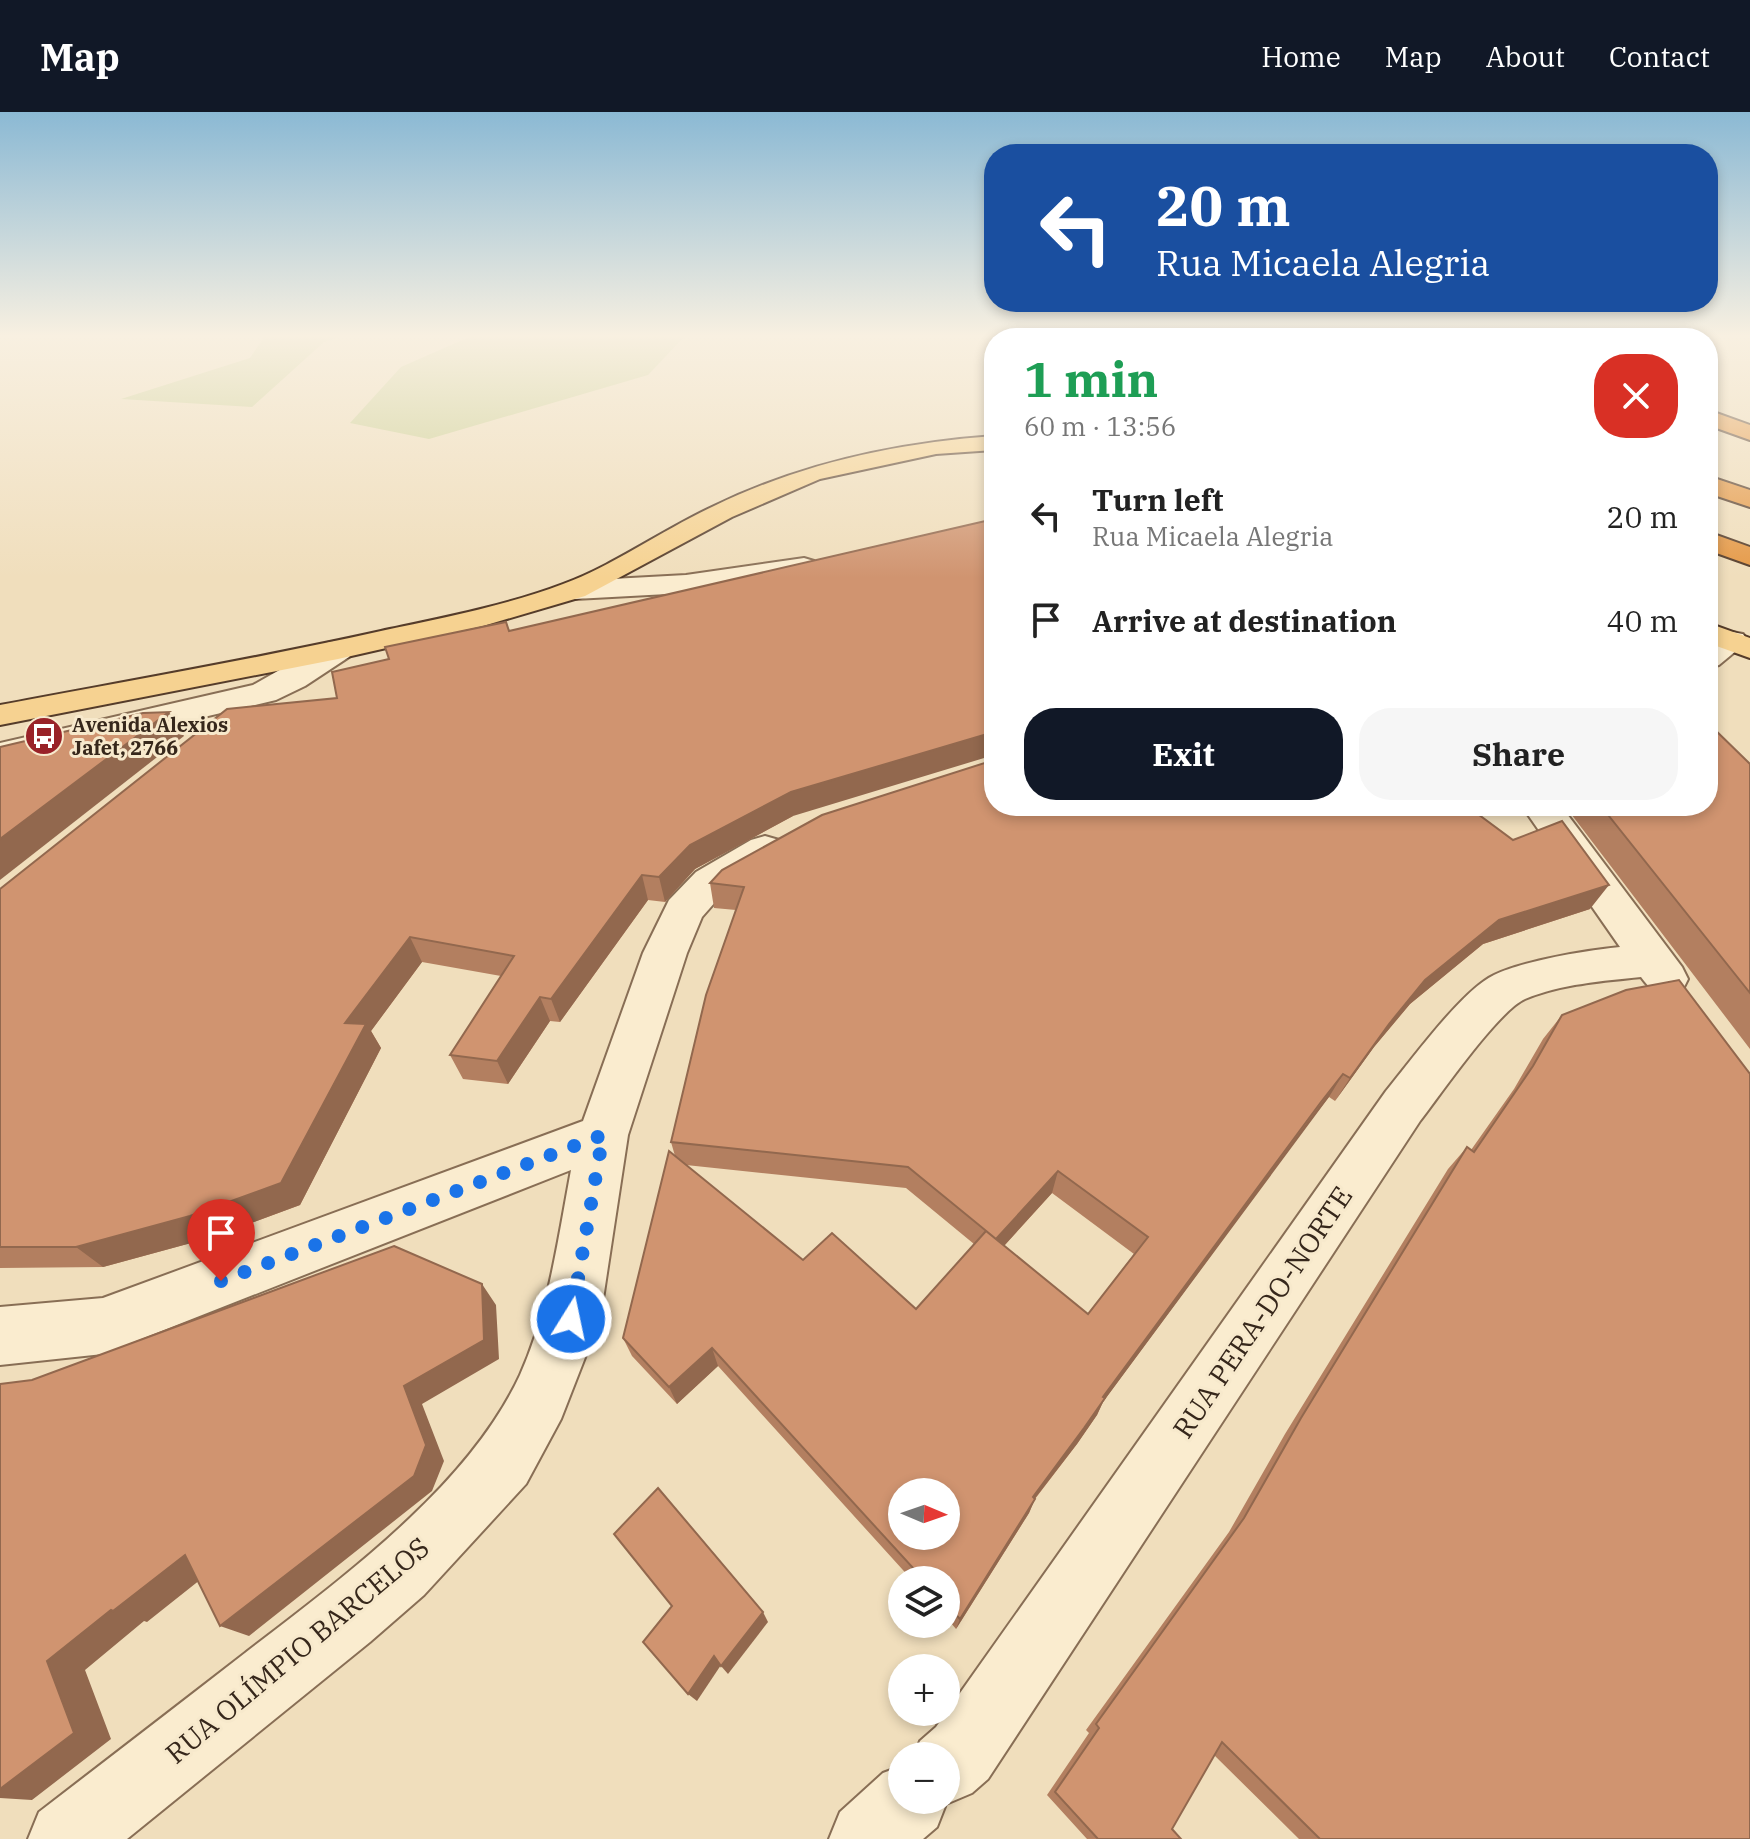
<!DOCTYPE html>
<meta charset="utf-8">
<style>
body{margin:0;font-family:"IBM Plex Serif",serif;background:#f6f6f6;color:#222;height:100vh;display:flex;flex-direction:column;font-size:30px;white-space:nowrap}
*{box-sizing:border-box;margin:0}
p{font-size:26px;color:#767676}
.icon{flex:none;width:44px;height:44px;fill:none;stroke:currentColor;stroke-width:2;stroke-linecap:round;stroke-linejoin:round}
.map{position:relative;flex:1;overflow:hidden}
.panel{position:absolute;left:984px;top:216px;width:734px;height:488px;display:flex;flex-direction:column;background:#fff;border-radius:32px;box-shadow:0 4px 12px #0003}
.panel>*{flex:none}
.banner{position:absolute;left:984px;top:32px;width:734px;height:168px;border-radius:32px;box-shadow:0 4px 12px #0003;background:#1a4fa0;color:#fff;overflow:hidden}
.needle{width:52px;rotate:92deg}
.controls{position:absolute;left:888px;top:1366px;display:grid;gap:16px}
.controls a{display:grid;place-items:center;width:72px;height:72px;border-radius:50%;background:#fff;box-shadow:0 4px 12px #0003;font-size:40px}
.pin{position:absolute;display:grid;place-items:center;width:68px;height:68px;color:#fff;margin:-82px -34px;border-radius:50% 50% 50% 0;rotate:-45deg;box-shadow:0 0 8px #0007}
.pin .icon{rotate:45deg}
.me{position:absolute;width:88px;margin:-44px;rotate:10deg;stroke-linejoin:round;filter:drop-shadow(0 0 6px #0008)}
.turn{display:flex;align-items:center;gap:28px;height:168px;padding:0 40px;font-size:36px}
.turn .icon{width:104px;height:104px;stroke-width:2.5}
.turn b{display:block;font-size:56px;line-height:68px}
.round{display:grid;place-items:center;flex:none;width:84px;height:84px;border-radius:32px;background:#f6f6f6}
.overview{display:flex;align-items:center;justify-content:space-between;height:136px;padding:0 40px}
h1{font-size:48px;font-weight:700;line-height:60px;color:#1e9e55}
.cta{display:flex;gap:16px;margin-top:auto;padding:16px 40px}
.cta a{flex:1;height:92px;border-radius:32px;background:#111827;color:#fff;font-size:32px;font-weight:700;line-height:92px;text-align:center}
.cta a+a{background:#f6f6f6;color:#222}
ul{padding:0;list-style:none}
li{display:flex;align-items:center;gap:24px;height:104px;padding:0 40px}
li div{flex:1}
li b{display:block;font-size:30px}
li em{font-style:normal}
header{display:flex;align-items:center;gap:48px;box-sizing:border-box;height:112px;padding:0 40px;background:#111827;color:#fff}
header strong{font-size:38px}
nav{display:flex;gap:44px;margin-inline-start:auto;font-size:28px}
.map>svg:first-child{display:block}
</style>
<header>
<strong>Map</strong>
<nav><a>Home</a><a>Map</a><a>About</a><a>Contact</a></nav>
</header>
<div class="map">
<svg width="1750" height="1727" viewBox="0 0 1750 1727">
<rect width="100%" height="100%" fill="#f0debc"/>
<g fill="#c9ce90">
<polygon points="264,225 338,225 324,230 252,295 121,287 250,246"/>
<polygon points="469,225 684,225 648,263 429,327 350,311 401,255"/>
</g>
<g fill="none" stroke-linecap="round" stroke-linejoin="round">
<g stroke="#886e55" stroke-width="4">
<g id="minor">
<polygon points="804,446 814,449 818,455 814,461 686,481 575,487 565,484 560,478 565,472 575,469 686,463"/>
<polygon points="1732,520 1743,522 1748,529 1719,553 1708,556 1708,531"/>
<polygon points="338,529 349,531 354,538 349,545 305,574 276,588 0,653 0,631 253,573 327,531"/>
<path d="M1522,694H1561L1682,855L1688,867L1682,879C1662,885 1653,882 1641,865C1603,869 1561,872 1525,887C1498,899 1441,982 1420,1009L988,1667L972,1681L946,1692L937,1715L923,1727H829L840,1700L883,1661L902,1654V1688H946V1644H914L920,1629L936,1615L1386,979C1410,950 1462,878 1494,863C1522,849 1588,838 1620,835Z"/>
<path d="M765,724L779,728L785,737L779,746L724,780L702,805L687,841L628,1023L600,1207L561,1307L526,1372L424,1483L370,1530L127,1727H28L39,1700C108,1647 177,1594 245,1541C341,1467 468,1375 520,1263C549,1198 558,1127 571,1058L103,1242L0,1253V1195L103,1186L583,1009L643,841L669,788L696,760L751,728Z"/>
</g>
</g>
<g stroke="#553c2a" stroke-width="4">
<g id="major">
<path d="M994,324V338L936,342L820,367L732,405L585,484L483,514L338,547L0,613V593C127,569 255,547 381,519C442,506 505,494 563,472C613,454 664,417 714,394C803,351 896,331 994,324Z"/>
<polygon points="1708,511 1750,526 1750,546 1708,531"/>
</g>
</g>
<g stroke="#553c2a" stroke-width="4">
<g id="highway">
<polygon points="1067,225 1091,225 1092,226 1068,226"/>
<polygon points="1199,225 1221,225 1222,226 1200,226"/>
<polygon points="1304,225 1327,225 1328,226 1305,226"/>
<polygon points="1500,225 1523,225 1524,226 1501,226"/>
<polygon points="1545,225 1567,225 1568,226 1546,226"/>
<polygon points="1708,298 1750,313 1750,328 1708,313"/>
<polygon points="1708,364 1750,378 1750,395 1708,381"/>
<polygon points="1708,420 1750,435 1750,453 1708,438"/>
</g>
</g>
<use href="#minor" fill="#faeccf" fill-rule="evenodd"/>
<use href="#major" fill="#f6d291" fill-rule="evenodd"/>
<use href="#highway" fill="#e59947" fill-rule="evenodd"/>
</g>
<g fill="#b37f60" fill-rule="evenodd">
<polygon points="509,519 793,704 695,757 665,790 648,788 560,910 550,909 508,972 463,967 450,943 501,864 422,850 371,919 381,936 300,1093 213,1125 103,1155 0,1156 0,777 337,586"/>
<polygon points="1750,652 1750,937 1565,694 1708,694"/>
<path d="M710,771L1590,797L1483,832L1410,892L1374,935L1335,989L1329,985L1307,1013L1103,1290L1097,1303L1077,1332L1035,1387L1029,1401L956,1517L946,1505V1468H912L718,1254L677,1292L632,1244L623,1226L675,1044L671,1030L736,798L714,796ZM686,1053L906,1076L974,1132L916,1197L803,1148ZM1052,1081L1134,1142L1088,1202L1004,1134Z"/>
<polygon points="1562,903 1750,1727 1299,1727 1214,1643 1172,1717 1181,1727 1087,1727 1047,1683 1089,1621 1086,1618 1229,1420 1285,1322 1448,1057 1467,1035 1471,1038 1514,977 1543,927"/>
</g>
<g fill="#92684e">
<polygon points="169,600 184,624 0,768 0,727"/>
<polygon points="994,620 994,643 793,704 695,757 665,790 659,765 690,733 791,680"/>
<polygon points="642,763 648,788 560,910 551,887"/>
<polygon points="1609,773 1590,797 1483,832 1410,892 1374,935 1335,989 1350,966 1389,912 1425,868 1499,808"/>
<polygon points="410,825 422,850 371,919 381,936 300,1093 213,1125 103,1155 76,1135 345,911"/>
<polygon points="540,885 550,909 508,972 497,949"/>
<polygon points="1343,962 1329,985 1103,1290 1097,1303 1077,1332 1026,1398 1033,1385 1103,1285"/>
<polygon points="1058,1059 1052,1081 992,1147 996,1127"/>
<polygon points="482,1172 496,1193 499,1247 422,1292 444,1349 432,1379 249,1524 220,1514"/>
<polygon points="712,1236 718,1254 677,1292 669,1275"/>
<polygon points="1035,1387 1029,1401 956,1517 960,1507"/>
<polygon points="185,1443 215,1456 147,1510 144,1509 85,1558 111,1627 32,1688 0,1686 0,1677 47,1549 111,1498"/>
<polygon points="763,1500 768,1510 728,1562 721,1554"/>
<polygon points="714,1544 721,1553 697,1589 688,1582"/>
</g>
<g fill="#d09470" stroke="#92684e" stroke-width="2" fill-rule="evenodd">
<polygon points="994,407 994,620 791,680 690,733 659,765 642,763 551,887 540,885 497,949 450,943 514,844 410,825 345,911 366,912 281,1071 190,1104 76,1135 0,1135 0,777 227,597 337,586 332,560 389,547 385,535 506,510 509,519"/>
<polygon points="169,600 0,727 0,635 143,601"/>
<polygon points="1708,611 1750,652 1750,881 1601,694 1708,694"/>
<path d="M994,648V694H1467L1513,728L1562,709L1609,773L1499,808L1425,868L1389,912L1350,966L1343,962L1321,990L1103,1285L1105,1286L1084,1316L1033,1385L1035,1387L960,1507L946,1492V1468H924L712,1236L669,1275L623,1226L669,1039L803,1148L832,1121L916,1197L986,1119L1088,1202L1148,1125L1058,1059L996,1127L908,1055L671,1030L706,883L744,775L710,771L722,758L822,703ZM902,1380H946V1424H902Z"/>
<polygon points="1679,868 1750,962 1750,1727 1320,1727 1222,1630 1172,1717 1181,1727 1098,1727 1055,1680 1099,1616 1096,1612 1244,1406 1301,1306 1467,1035 1474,1040 1533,954 1562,903 1626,878"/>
<polygon points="394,1134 482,1172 484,1228 404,1274 426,1333 414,1364 220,1514 185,1443 113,1499 111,1498 47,1549 74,1621 0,1677 0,1272 32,1268"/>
<polygon points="658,1376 763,1500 721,1554 714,1544 688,1582 643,1530 672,1494 614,1422"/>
</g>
<linearGradient id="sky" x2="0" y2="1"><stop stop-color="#8bb9d4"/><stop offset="0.48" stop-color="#f8f0e1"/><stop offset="1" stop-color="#f8f0e1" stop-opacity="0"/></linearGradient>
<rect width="1750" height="466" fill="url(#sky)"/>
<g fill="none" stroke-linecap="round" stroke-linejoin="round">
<polyline stroke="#1a73e8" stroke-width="14" stroke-dasharray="0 25.2" points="221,1169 603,1023 571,1207"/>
</g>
<defs>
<g id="bus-disc" transform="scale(2)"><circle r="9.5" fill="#992228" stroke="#f7e9cc"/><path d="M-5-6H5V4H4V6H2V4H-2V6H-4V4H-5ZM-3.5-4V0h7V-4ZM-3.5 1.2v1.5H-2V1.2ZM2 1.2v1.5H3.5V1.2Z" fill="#fff"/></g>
</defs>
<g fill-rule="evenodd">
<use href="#bus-disc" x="44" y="624"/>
</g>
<g text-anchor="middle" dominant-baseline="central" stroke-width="6" stroke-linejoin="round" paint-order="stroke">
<g font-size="20" font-weight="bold" fill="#36271b" stroke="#f7e9cc" text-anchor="start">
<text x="72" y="612">Avenida Alexios<tspan x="72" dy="23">Jafet, 2766</tspan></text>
</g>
<g font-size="28" fill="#36271b" stroke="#f7e9cc">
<text transform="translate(1262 1200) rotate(-56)">RUA PERA-DO-NORTE</text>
<text transform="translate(297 1538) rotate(-40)">RUA OLÍMPIO BARCELOS</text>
</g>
</g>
</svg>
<div class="controls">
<a><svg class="needle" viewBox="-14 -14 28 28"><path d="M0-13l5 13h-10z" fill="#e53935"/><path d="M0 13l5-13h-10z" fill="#767676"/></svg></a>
<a><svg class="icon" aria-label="layers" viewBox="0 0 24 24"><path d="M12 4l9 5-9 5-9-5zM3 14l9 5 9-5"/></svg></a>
<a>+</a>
<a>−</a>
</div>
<div class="pin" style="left:221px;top:1169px;background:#d93025"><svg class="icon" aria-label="arrive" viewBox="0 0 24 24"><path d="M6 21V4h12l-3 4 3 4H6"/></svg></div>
<svg class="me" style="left:571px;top:1207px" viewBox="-20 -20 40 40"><circle r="17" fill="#1a73e8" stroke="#fff" stroke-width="3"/><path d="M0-11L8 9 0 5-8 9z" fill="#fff"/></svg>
<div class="banner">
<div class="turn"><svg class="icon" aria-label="left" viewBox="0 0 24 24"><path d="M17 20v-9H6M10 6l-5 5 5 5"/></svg><div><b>20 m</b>Rua Micaela Alegria</div></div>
</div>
<section class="panel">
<div class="overview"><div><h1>1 min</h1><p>60 m · 13:56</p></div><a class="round" style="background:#d93025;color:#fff"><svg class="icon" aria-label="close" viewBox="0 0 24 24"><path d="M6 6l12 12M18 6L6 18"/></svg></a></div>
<ul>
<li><svg class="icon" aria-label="left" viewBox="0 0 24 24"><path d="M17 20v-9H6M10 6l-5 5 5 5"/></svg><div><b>Turn left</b><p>Rua Micaela Alegria</p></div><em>20 m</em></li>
<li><svg class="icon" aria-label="arrive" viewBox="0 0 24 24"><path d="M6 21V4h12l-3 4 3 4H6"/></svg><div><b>Arrive at destination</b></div><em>40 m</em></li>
</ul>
<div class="cta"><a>Exit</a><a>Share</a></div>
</section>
</div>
